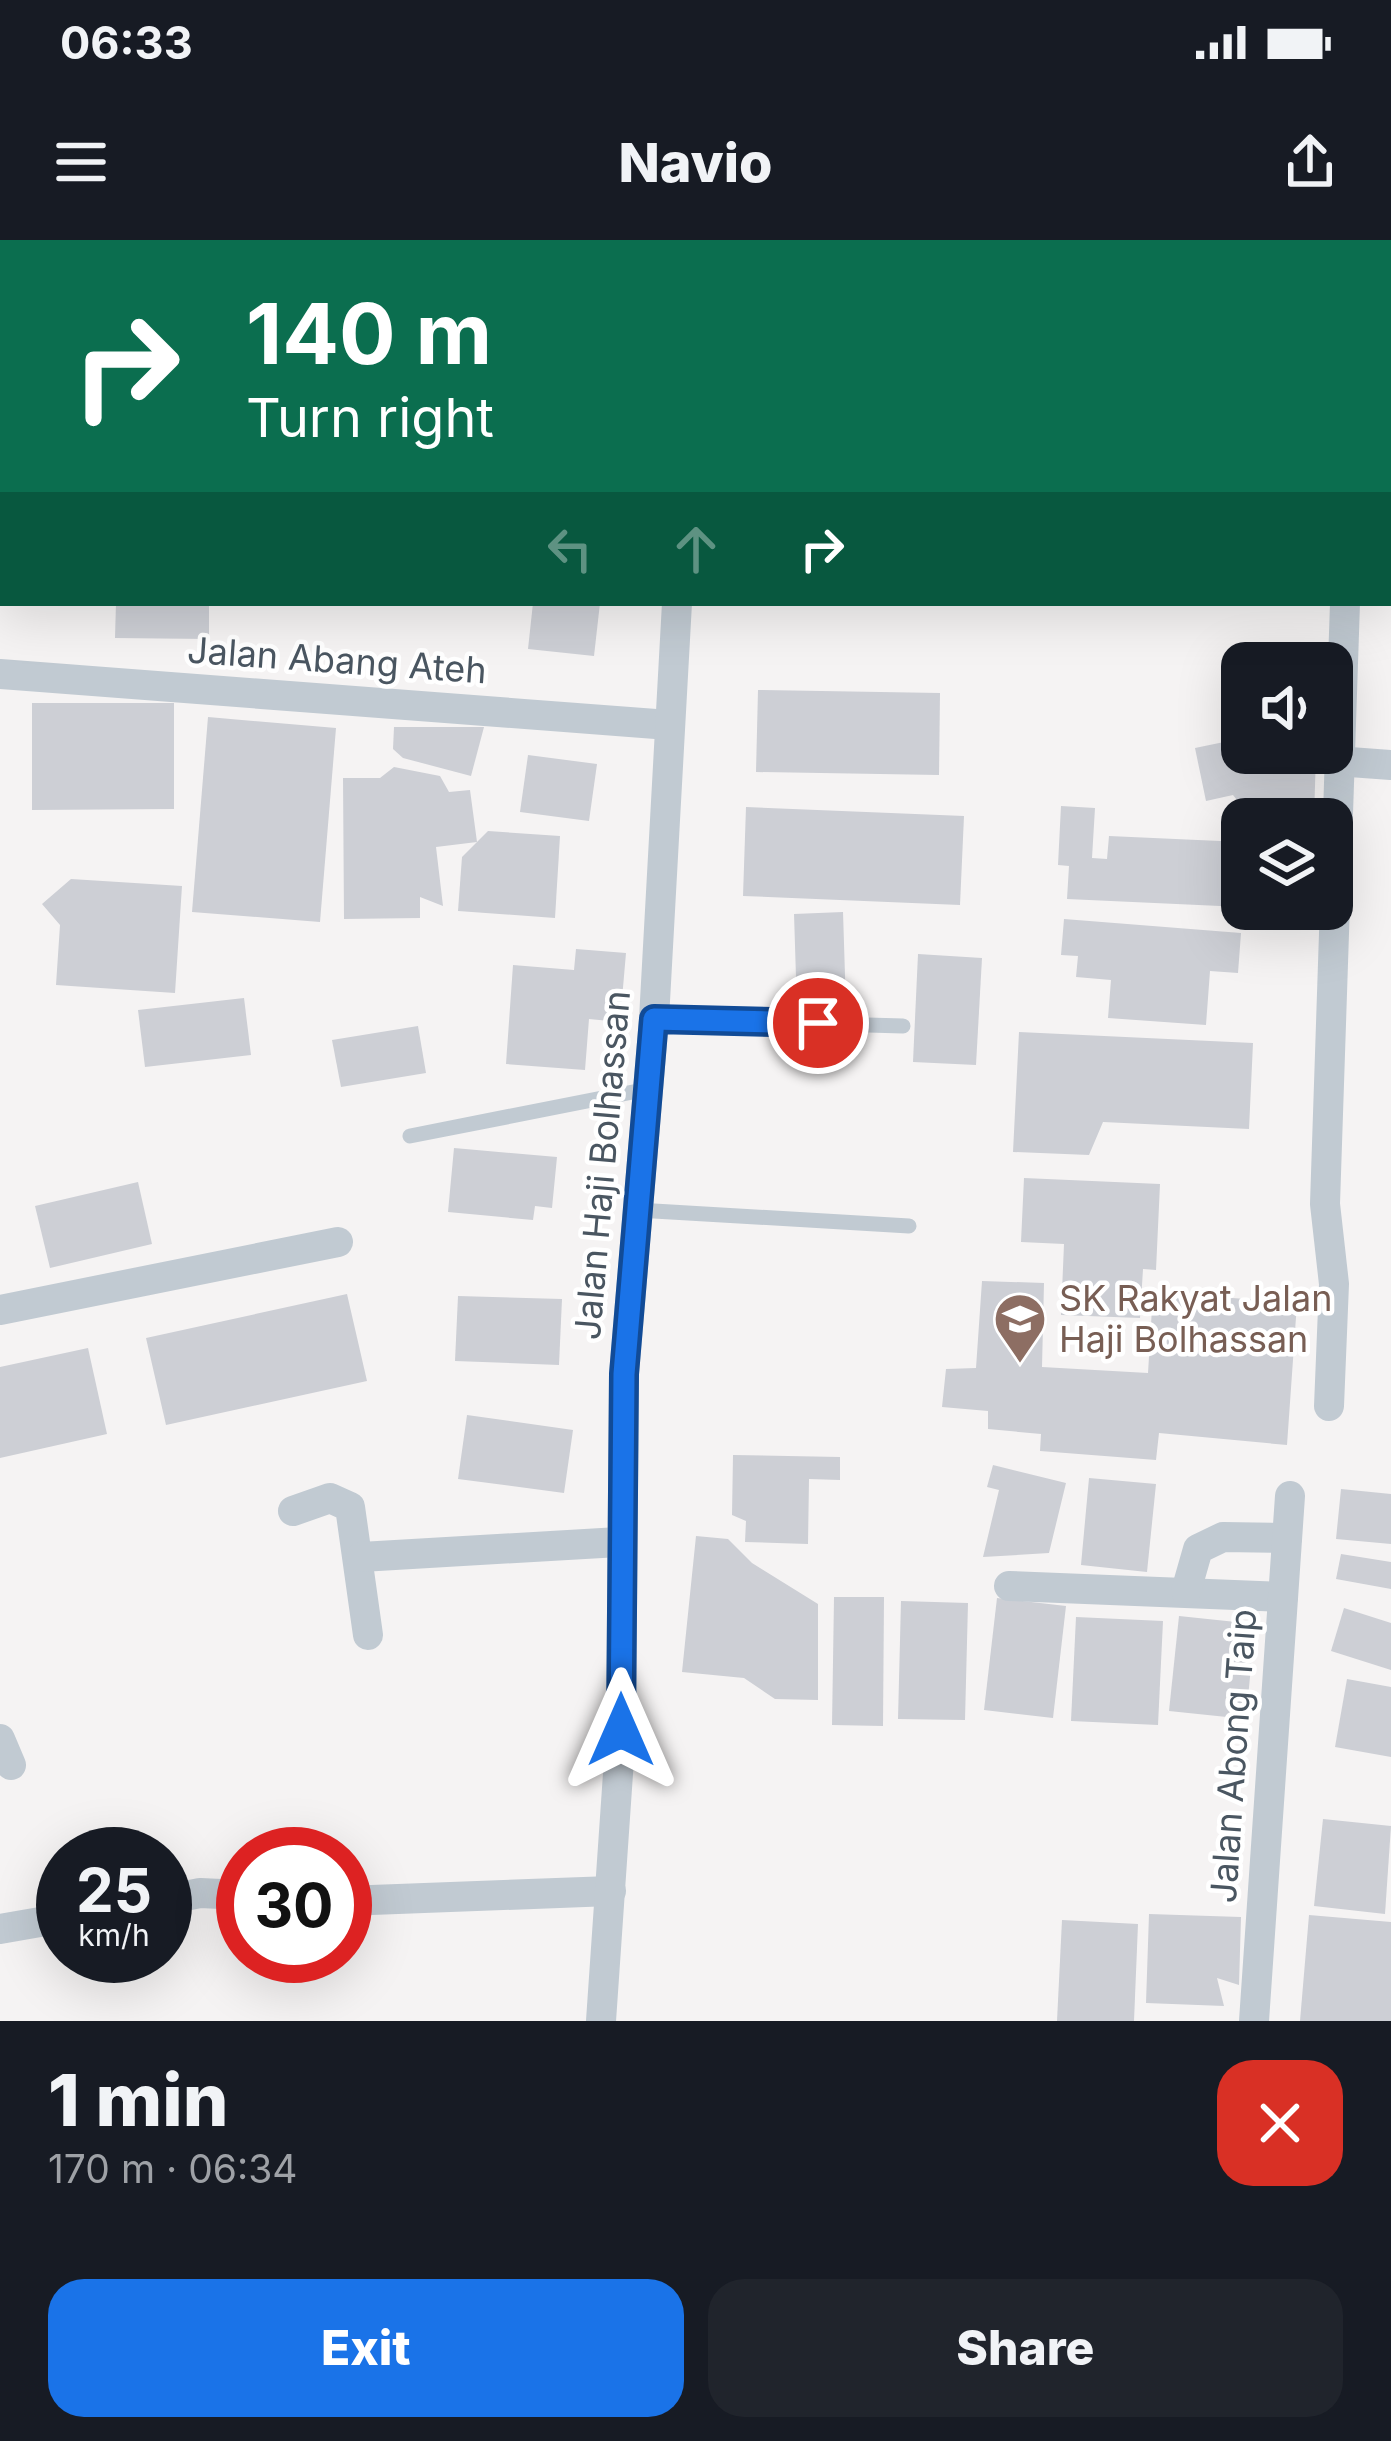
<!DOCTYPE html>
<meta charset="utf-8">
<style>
body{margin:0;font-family:Inter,sans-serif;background:#20242c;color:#f1f3f6;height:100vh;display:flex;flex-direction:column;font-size:45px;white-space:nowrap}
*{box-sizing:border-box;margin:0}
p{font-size:39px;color:#9ea1a6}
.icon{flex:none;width:66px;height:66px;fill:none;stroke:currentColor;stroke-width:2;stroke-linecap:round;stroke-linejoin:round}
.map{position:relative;height:1781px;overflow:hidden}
.side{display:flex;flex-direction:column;background:#171b24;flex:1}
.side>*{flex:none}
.guide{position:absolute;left:0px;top:0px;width:1392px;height:366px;box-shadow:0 12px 48px #0002;background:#0b6e4f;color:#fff;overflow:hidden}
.buttons{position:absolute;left:1221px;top:402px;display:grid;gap:24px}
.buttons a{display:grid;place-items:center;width:132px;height:132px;border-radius:24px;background:#171b24;box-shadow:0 12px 48px #0002;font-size:60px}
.speed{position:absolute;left:36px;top:1587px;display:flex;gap:24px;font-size:60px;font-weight:700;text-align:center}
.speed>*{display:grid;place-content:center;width:156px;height:156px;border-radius:50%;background:#171b24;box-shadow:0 12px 48px #0002;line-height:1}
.speed small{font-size:30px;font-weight:400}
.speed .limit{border:18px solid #d22;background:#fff;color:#111}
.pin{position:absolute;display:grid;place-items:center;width:102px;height:102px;color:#fff;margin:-51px;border:6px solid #fff;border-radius:50%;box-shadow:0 3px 12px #0007}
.me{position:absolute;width:132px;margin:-66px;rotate:0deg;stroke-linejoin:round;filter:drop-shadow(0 0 9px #0008)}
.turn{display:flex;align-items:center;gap:42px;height:252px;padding:0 48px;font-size:54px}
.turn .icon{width:156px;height:156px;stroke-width:2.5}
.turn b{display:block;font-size:84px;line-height:102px}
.lanes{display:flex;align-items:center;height:114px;padding:0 48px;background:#0003;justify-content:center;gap:60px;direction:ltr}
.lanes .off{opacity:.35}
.round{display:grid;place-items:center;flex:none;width:126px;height:126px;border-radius:36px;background:#20242c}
.summary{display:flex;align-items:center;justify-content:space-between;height:204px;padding:0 48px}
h1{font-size:72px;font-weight:800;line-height:90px}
.cta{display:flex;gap:24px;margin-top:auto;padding:24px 48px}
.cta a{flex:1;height:138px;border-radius:36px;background:#1a73e8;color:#fff;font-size:48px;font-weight:800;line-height:138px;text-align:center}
.cta a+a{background:#20242c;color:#f1f3f6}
.status{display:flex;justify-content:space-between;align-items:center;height:84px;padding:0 60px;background:#171b24;direction:ltr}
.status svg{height:33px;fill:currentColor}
header{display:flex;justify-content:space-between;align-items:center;height:156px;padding:0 48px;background:#171b24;font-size:54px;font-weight:800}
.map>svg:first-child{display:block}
</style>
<div class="status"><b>06:33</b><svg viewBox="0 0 49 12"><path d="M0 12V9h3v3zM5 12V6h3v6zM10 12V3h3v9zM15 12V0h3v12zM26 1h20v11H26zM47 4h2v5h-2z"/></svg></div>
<header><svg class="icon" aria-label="menu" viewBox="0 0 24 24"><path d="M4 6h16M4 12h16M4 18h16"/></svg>Navio<svg class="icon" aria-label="share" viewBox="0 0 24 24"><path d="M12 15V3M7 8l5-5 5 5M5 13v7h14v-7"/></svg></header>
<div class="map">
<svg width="1391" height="1781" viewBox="0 0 1391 1781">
<rect width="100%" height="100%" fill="#f5f3f3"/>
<g fill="#cdcfd5">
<polygon points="116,363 209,363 209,399 115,398"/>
<polygon points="533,363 600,363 594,416 528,409"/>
<polygon points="758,450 940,453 939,535 756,532"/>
<polygon points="32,463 174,463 174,569 32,570"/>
<polygon points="1235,472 1242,472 1242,513 1316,513 1314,579 1252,579 1233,555 1206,561 1195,508 1224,502"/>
<polygon points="208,477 336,488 320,682 192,672"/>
<polygon points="394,487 484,487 471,536 403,518 393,509"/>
<polygon points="528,515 597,524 589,581 520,572"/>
<polygon points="394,527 440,536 449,552 470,550 477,602 436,607 443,666 420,657 420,678 344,679 343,538 380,538"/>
<polygon points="1061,566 1095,568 1092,618 1107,619 1109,596 1242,602 1242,667 1067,659 1069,626 1058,625"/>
<polygon points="746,567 964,576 960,665 743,656"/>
<polygon points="488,591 560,596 555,678 458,671 462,617"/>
<polygon points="71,639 182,646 175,753 56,745 60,685 42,664"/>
<polygon points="843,672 846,768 797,769 794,674"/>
<polygon points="1064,679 1241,693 1238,733 1210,731 1206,785 1108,778 1111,740 1076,737 1078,716 1061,715"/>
<polygon points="576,709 626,713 620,782 589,779 585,830 506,824 513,725 574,730"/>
<polygon points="918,714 982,718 976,825 913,822"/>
<polygon points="244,758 251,815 145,827 138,770"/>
<polygon points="418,786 426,833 341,847 332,800"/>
<polygon points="1019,792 1253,803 1249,889 1103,882 1089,915 1013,912"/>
<polygon points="454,908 557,917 552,968 535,966 533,980 448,972"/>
<polygon points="1024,938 1160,944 1156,1030 1143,1029 1140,1078 1061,1075 1064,1004 1021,1002"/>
<polygon points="138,942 152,1004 50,1028 35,966"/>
<polygon points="982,1041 1044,1043 1042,1127 1148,1133 1153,1052 1297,1063 1287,1205 1159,1193 1156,1220 1040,1211 1041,1194 988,1189 988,1171 942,1167 946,1129 976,1128"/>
<polygon points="347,1054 367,1141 166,1185 146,1098"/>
<polygon points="458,1056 562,1059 559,1125 455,1121"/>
<polygon points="88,1108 107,1194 0,1218 0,1127"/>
<polygon points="467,1175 573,1190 564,1253 458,1239"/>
<polygon points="733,1215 840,1217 840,1240 809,1239 808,1304 745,1302 746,1281 732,1275"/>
<polygon points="993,1225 1066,1243 1049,1313 983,1317 999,1250 987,1247"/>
<polygon points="1089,1238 1156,1244 1147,1332 1081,1325"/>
<polygon points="1341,1249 1391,1254 1391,1304 1336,1299"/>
<polygon points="696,1296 728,1299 752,1323 818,1364 818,1460 775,1459 744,1438 682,1432"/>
<polygon points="1341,1314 1391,1322 1391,1349 1336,1339"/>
<polygon points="834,1357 884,1357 883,1486 832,1485"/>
<polygon points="997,1358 1066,1366 1053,1478 984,1470"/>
<polygon points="901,1361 968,1363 965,1480 898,1479"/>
<polygon points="1344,1368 1391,1383 1391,1430 1331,1411"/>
<polygon points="1179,1376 1255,1384 1246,1479 1169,1471"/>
<polygon points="1076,1377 1163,1381 1158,1485 1071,1481"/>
<polygon points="1347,1439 1391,1447 1391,1517 1335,1507"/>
<polygon points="1323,1579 1391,1586 1385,1674 1314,1666"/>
<polygon points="1149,1674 1241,1677 1239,1745 1217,1738 1224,1766 1146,1763"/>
<polygon points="1309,1675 1391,1682 1391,1781 1300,1781"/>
<polygon points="1062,1680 1138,1684 1134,1781 1057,1781"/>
</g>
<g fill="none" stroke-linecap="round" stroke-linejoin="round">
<g stroke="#c1cad2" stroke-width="15">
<polyline points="1024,2 1024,0"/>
<polyline points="1078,3 1078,0"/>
<polyline points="654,779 903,786"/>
<polyline points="410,896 648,849"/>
<polyline points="637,970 909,986"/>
</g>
<g stroke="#c1cad2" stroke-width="30">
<polyline points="701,3 701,0"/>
<polyline points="1367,3 1367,0"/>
<polyline points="0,434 669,485"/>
<polyline points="1336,521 1391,525"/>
<polyline points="0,1070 338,1002"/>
<polyline points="1329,1166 1334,1044 1325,964 1345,363"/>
<polyline points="293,1271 330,1258 350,1267 368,1395"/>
<polyline points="361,1317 619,1302"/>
<polyline points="1009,1346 1283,1357"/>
<polyline points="1186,1351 1198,1309 1223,1297 1287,1298"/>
<polyline points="0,1499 11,1525"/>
<polyline points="165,1660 200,1653 243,1655"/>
<polyline points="345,1661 611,1651"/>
<polyline points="0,1689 63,1678"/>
<polyline points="601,1781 621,1490 624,1134 654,779 677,363"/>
<polyline points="1254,1781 1290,1256"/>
</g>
</g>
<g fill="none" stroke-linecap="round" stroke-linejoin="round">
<g stroke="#114b97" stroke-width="30">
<polyline id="route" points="621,1490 624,1134 654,779 818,783"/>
</g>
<use href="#route" stroke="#1a73e8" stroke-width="21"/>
</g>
<defs>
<g id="school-pin" transform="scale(2.7)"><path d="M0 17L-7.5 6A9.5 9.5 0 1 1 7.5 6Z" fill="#8d6e63" stroke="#fff"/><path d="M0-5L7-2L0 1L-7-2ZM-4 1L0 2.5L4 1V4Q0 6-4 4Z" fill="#fff"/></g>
</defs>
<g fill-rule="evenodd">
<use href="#school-pin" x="1020" y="1079"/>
</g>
<g text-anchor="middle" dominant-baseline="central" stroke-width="9" stroke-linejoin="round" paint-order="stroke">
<g font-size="36" fill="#4a5661" stroke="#fff">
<text transform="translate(337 420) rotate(4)">Jalan Abang Ateh</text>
<text transform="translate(602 925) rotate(-85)">Jalan Haji Bolhassan</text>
<text transform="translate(1233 1516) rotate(-86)">Jalan Abong Taip</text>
</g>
<g font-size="36" fill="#785e54" stroke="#fff" text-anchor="start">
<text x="1059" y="1058">SK Rakyat Jalan<tspan x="1059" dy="41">Haji Bolhassan</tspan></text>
</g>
</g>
</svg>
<div class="buttons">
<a><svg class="icon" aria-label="sound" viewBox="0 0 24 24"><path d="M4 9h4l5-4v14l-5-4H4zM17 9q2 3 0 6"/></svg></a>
<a><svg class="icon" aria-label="layers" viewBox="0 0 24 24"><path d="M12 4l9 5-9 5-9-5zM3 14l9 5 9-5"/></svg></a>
</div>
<div class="speed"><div>25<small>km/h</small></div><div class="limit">30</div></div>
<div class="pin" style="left:818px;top:783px;background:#d93025"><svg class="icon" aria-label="arrive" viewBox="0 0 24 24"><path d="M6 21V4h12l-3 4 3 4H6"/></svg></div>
<svg class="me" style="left:621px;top:1490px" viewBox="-20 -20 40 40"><path d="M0-17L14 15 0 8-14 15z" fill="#1a73e8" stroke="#fff" stroke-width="4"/></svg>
<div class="guide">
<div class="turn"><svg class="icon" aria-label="right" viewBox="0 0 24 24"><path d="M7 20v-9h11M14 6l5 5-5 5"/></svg><div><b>140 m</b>Turn right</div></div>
<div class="lanes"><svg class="icon off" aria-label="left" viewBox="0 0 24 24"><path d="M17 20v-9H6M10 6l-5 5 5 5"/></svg><svg class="icon off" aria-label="ahead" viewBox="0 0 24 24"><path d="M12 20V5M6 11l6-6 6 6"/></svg><svg class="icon" aria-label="right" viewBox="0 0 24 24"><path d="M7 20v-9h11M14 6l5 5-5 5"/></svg></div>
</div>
</div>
<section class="side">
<div class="summary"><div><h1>1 min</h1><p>170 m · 06:34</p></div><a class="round" style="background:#d93025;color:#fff"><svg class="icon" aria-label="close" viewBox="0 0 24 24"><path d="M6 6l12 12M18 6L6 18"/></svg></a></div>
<div class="cta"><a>Exit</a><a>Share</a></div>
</section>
